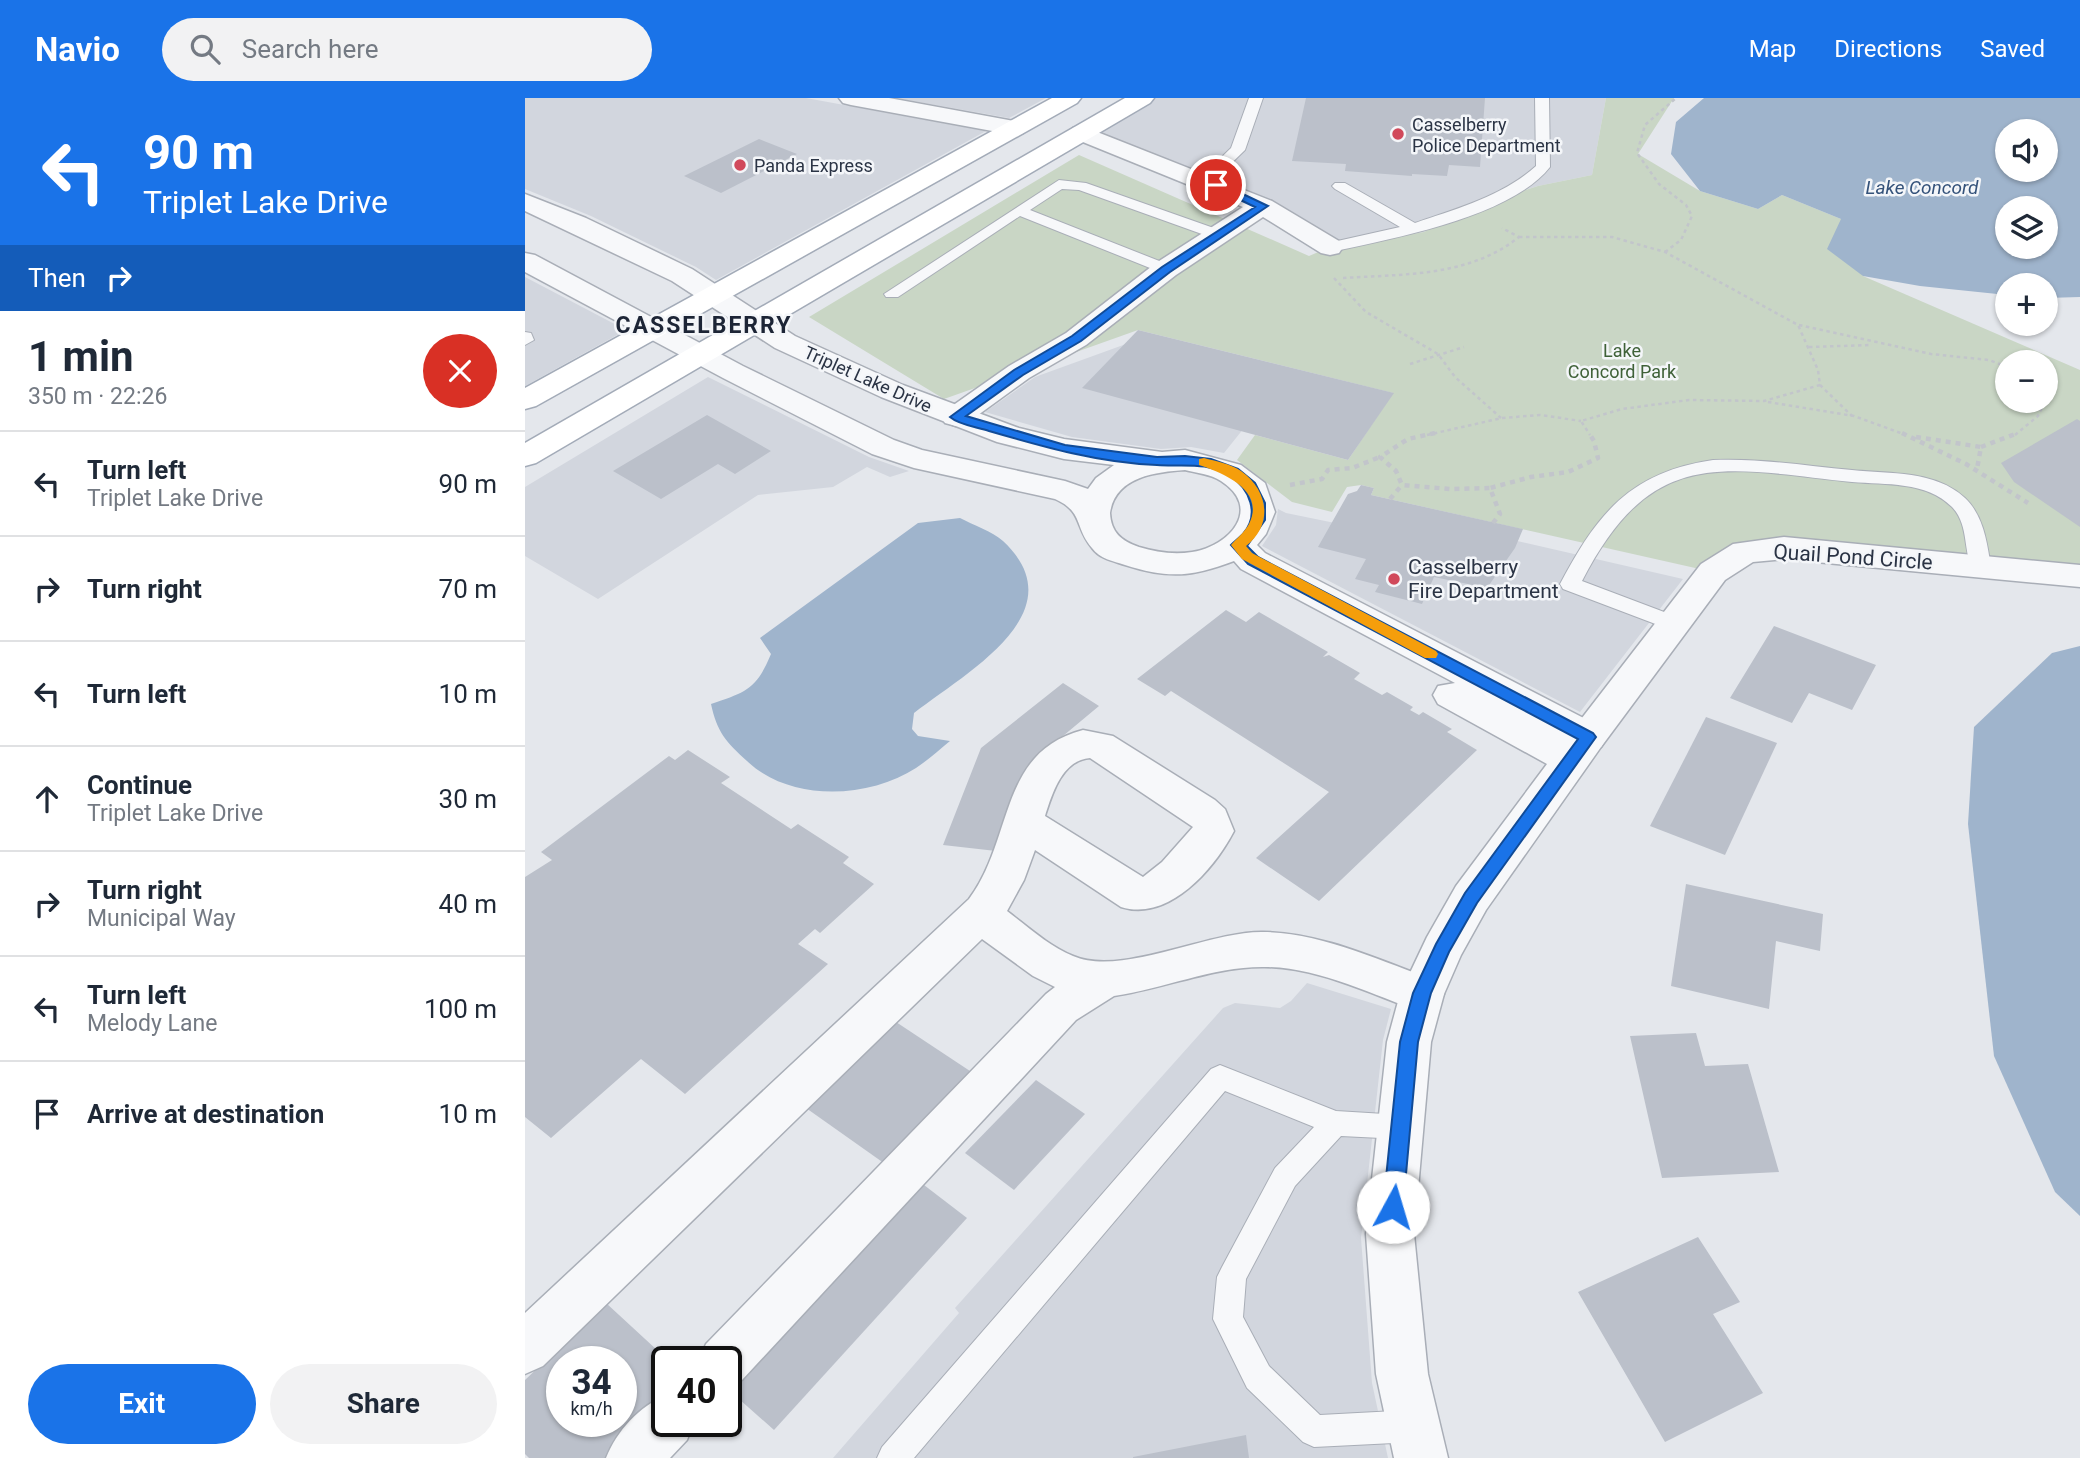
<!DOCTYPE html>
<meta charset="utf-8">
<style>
body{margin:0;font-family:Roboto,sans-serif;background:#f2f2f3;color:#1f2937;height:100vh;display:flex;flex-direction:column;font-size:26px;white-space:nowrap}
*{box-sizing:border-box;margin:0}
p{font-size:23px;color:#747a83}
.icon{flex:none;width:38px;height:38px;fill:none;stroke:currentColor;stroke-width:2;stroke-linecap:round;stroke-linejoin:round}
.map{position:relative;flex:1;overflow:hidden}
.panel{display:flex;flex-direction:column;background:#fff;width:525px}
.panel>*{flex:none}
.hud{background:#1a73e8;color:#fff;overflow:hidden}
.tools{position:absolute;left:1470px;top:21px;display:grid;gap:14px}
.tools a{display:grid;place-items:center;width:63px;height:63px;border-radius:50%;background:#fff;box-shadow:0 2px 5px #0004;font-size:35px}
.speed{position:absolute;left:21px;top:1248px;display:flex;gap:14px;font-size:35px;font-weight:700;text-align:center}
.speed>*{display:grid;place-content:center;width:91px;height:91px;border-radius:50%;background:#fff;box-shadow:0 2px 5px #0004;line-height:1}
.speed small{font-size:18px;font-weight:400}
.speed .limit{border:4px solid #111;border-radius:10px;background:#fff;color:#111}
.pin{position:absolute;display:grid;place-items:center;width:60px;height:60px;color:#fff;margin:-30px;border:4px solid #fff;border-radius:50%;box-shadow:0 2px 7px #0007}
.me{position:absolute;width:77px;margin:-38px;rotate:6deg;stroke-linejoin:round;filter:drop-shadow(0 0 5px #0008)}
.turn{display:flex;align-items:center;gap:24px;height:147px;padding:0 28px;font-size:32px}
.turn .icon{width:91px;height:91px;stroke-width:2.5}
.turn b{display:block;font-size:49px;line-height:60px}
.then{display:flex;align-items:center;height:66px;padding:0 28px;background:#0003;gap:14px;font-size:26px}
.round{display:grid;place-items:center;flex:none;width:74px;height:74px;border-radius:37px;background:#f2f2f3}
.head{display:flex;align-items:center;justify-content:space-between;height:119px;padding:0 28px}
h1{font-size:42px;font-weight:700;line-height:52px}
.button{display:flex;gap:14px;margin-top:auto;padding:14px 28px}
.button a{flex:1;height:80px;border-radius:42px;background:#1a73e8;color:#fff;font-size:28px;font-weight:700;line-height:80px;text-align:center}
.button a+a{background:#f2f2f3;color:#1f2937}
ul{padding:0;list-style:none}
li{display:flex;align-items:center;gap:21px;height:105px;padding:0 28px;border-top:2px solid #e0e1e3}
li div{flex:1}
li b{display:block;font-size:26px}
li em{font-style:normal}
header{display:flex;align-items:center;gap:42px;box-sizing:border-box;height:98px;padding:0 35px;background:#1a73e8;color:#fff}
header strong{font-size:33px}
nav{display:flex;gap:38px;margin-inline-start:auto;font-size:24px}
.search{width:490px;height:63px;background:#f2f2f3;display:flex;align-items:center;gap:18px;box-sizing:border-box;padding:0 24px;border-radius:38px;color:#747a83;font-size:26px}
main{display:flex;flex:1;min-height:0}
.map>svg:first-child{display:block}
</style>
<header>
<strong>Navio</strong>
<div class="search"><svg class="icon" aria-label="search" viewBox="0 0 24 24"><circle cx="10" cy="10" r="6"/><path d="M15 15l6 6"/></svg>Search here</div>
<nav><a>Map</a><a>Directions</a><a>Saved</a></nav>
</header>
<main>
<section class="panel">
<div class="hud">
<div class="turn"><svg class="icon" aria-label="left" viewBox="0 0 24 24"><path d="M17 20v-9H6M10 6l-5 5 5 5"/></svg><div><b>90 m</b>Triplet Lake Drive</div></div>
<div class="then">Then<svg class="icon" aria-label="right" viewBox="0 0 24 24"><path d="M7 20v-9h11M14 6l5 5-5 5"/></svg></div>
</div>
<div class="head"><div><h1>1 min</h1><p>350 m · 22:26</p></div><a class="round" style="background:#d93025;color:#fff"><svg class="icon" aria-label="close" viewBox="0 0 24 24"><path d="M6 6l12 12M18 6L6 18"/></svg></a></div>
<ul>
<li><svg class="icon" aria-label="left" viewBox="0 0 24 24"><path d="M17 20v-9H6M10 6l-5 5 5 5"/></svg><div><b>Turn left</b><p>Triplet Lake Drive</p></div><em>90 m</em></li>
<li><svg class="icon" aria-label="right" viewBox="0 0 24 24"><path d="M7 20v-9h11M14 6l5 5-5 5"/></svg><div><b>Turn right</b></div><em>70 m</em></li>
<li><svg class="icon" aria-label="left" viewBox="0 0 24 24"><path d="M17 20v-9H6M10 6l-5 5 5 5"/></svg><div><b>Turn left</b></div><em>10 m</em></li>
<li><svg class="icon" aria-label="ahead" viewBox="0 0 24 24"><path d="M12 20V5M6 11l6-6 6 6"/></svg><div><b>Continue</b><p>Triplet Lake Drive</p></div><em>30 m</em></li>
<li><svg class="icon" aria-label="right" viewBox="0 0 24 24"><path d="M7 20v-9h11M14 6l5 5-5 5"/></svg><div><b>Turn right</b><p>Municipal Way</p></div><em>40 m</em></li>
<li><svg class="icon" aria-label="left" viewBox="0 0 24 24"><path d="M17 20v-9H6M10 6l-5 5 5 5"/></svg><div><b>Turn left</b><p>Melody Lane</p></div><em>100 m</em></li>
<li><svg class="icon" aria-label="arrive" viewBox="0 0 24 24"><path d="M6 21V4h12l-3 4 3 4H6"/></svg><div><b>Arrive at destination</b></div><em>10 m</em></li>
</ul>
<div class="button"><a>Exit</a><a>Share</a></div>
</section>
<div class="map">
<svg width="1555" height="1360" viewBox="0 0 1555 1360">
<rect width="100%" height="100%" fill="#e4e7ec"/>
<g fill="#d2d6de">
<polygon points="0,0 281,0 461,33 191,182 171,169 66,118 0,91"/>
<polygon points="371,0 521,0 484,20"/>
<polygon points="617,0 1081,0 1067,77 1013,88 940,112 899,134 805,149 557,35"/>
<polygon points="0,179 101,232 0,288"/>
<polygon points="612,242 719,330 699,355 666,349 636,351 547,339 460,314 510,279"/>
<polygon points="183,279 344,359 384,373 365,379 342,369 308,389 233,397 73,501 0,458 0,389"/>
<polygon points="840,408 1158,481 1055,614 737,448 751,427 753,411 761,415 810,425"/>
<polygon points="782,885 866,911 858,942 836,1140 847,1285 863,1360 308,1360 434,1215 430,1210 698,910 710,905 755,910 766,903"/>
</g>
<path fill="#c9d6c5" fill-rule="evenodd" d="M1081,0H1149L1113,56L1175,93L1233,111L1257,97L1316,121L1338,178L1555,272V478L1259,450L1188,474L846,397L849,390L836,387L822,389L807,414L767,404L712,362L730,337L823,362L868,295L613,232L419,301L284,219L554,57L784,158L805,149L899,134L940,112L1013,88L1067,77ZM1482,264H1521V303H1482Z"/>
<g fill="#9fb4cc" fill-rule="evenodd">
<path d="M1179,0H1555V199L1521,200V187H1482V197L1395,188L1338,178L1302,151L1316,121L1257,97L1233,111L1175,93L1146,56L1151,24ZM1482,33H1521V72H1482ZM1482,110H1521V149H1482Z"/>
<path d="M435,420C448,427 467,433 478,443C554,514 440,575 389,615L387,631L393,638L425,643C414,652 403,662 391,670C343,701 265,704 222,663C201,644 192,634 186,606C221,594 231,592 246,556L235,540L393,425Z"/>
<polygon points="1555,548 1555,1118 1530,1094 1469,958 1443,726 1449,629 1527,555"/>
</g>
<g fill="#bbc0ca" fill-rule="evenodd">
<polygon points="781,0 960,0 955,69 924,67 922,78 887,76 887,78 820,73 821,66 767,63"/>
<polygon points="234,41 272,56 196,95 159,78"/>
<polygon points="613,232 869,295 823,362 557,290"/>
<polygon points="182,317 246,353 210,376 193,366 136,401 88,373"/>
<polygon points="1552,321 1555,323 1555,429 1489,384 1476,365"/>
<polygon points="836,387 849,390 846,397 998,431 990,450 962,490 909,479 897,506 850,494 854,487 830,481 841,461 793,449 823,396 832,393"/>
<polygon points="701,512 721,524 734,514 803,554 798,559 804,557 835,575 829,581 857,597 862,594 888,609 885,612 894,617 898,614 927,631 922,634 952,652 794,803 731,760 804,694 646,593 640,598 612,581"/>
<polygon points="1249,528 1351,567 1327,612 1284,595 1267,625 1205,600"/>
<polygon points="538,585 574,608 502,668 471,753 418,747 456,650"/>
<polygon points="1181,619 1252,645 1200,757 1125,728"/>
<polygon points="163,652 205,679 196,685 266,731 273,726 324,759 318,765 349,786 295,835 290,831 273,846 303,866 160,996 116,961 26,1040 0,1019 0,779 27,762 16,754 144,658 150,662"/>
<polygon points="1161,786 1298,816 1295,853 1251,843 1244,911 1146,888"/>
<polygon points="368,922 448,975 363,1068 281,1010"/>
<polygon points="1171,935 1180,968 1223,966 1254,1074 1137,1080 1105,938"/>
<polygon points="511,982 560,1016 489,1092 440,1055"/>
<polygon points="399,1087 442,1120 249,1332 205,1293"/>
<polygon points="1173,1139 1215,1204 1188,1216 1238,1295 1140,1344 1053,1194"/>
<path d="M81,1205L145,1264H142V1297L80,1360H4L0,1356V1282ZM37,1264H96V1323H37Z"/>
<polygon points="721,1337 724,1360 608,1360 608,1359"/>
</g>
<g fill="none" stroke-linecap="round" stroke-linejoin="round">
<g stroke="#a9aeb7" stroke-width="2">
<g id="service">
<polygon points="724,0 738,0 720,52 685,86 675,86 673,83 675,80 706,50"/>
<path d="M1010,0H1024L1025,69C986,119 866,141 805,154L799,152L797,149L799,146L875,129L810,91L807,88L810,85H820L890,125C931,111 978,98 1011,68Z"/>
<polygon points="534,82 561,85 700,134 702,137 700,140 688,140 554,92 537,91 505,112 647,168 649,171 647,174 635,174 495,118 373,199 361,199 359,196"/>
<polygon points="0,234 6,235 9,242 0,247"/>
<path d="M1188,362C1235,360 1281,368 1327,372C1365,376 1410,372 1440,400C1459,418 1462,445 1466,469L1463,474H1449C1437,454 1445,428 1427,409C1401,383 1361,387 1327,384C1196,370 1127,347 1057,483L1155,520L1158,525L1155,530H1141L1038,491L1035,486C1072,416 1105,374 1188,362Z"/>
<polygon points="695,967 811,1013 876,1017 886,1020 890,1029 886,1038 876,1041 816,1038 770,1088 721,1181 718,1219 744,1268 795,1317 889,1312 900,1317 905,1328 900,1339 889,1344 789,1349 778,1344 722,1290 688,1221 692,1179 697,1169 750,1070 789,1029 700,993 389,1360 352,1360 357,1349 686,971"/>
</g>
</g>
<g stroke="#a9aeb7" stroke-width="3">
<g id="minor">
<polygon points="557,28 747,103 814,143 818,149 814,155 805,157 796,155 738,119 651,177 561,247 504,280 442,325 431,328 420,325 416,319 420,313 484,268 541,235 631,165 718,109 548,40 545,35 548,30"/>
<polygon points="1259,439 1555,467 1555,489 1259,461 1228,464 1200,482 1076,649 1063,653 1050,649 1044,639 1050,629 1176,466 1208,446"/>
<path d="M558,632L588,638L690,702L700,711L709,733C689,771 644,824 596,809L510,752L499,782L482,813C503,829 524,848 548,858C596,879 684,833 738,834C796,834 858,864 912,883L919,896L912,909L897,914C847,897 791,868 737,869C687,869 638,891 589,898L551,922L217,1282L201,1289V1264H173L181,1246L521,896L530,889L508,878L457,841L18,1268L0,1276V1215L444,801C489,741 473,654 558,632ZM565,660L668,729L637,764L618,779L520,718C527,696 537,662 565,660Z"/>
<path d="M142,1297V1323H169L162,1342L145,1360H81C92,1333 114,1308 142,1297Z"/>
</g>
</g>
<g stroke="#a9aeb7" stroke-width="3">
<g id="tertiary">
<polygon points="314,0 364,0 489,23 498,25 501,30 498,35 489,37 326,7 318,5"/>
<path d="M0,96L61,120L167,171L270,238L378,287L494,330L539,341L637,354L660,352L716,367L740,385L750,414L741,436L732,447L740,455L1076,629L1082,639L1076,649L961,812L936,857L919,896L906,944L889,1136L903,1276L923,1360H869L851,1276L841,1136L862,944L875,896L902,839L931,788L1022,666L913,606L908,597L913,588L930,585L716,471L709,463C667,479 643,481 600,467C588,463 575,461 567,450C549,429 559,414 530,401L389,370L347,356L198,280L0,174V155L10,157L218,268L369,342L397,352L540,383L563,391L571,380L589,367L539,361L472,344L356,299L250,250L147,183L0,113ZM660,372C671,375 686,376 696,383C738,410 705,448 667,454C648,457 631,454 614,449C596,443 586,434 585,415C590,379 630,374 660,372Z"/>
</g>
</g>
<g stroke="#a3abb8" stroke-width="3">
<g id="primary">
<polygon points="527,0 556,0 552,5 11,308 0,311 0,290"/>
<polygon points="600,0 629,0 625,5 11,365 0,368 0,345"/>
</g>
</g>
<g stroke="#c2c5cb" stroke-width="2.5" stroke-dasharray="3.5 3.5" stroke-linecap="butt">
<polyline points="994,139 1087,139 1140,154 1273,227 1293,272 1295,287 1239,303 1164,302 1097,311 1056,323 1065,337"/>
<polyline points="1140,154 1156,142 1167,118 1161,107 1134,86 1112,55 1120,27 1151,0"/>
<polyline points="809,180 841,214 913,256 930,279 976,320"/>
<path d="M818,180C879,176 944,179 994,139L977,130"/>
<polyline points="1274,227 1406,256 1464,262 1482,269"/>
<polyline points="1284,249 1347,247"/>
<polyline points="885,266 939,249"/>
<polyline points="1295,287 1327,318"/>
<polyline points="1243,304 1329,318 1381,337"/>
<polyline points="902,337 977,320 1015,317 1056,323"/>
<polyline points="1490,337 1513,318 1524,295 1521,292"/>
</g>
<g stroke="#c2c5cb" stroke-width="4.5" stroke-dasharray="5 5" stroke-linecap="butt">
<polyline points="910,335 883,341 855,359 871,373 877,387 925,391 965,390"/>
<polyline points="1377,335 1441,366 1503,405"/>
<polyline points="1391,339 1456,349 1452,371"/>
<polyline points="1456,349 1493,335"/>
<polyline points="765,387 797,381 803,372 827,370 855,359"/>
<polyline points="865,401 877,387"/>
<polyline points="968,425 975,416 965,390 1006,379 1043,374 1073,360 1069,343 1064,335"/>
</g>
<use href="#service" fill="#f7f8fa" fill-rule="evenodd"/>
<use href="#minor" fill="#f7f8fa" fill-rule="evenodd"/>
<use href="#tertiary" fill="#f7f8fa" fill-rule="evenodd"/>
<use href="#primary" fill="#fff" fill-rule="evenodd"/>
</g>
<path fill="#1a73e8" stroke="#114b97" stroke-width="2" d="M688,85H695L743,108L645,174L556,243L498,277L441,318L540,347L632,359L660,358L686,361L713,371L730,385L740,405V422L722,448L733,459L1068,635L1071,639L952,805L924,854L906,895L893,944L878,1109L875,1116L868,1118L861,1116L858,1109L875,944L888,895L911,846L940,795L1053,641L723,466L706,447C710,443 714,440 718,436C735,416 725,391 705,378C682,363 657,369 632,367C575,365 519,349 464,333C452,329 434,327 425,319L489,272L547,238L637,169L730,109L688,89Z"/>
<path fill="#f59e0b" d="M679,360C690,363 706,366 716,373C743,392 749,426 721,448L727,455L911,553L913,556L911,560H900L717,461L706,447C712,440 719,435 724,426C741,392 698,375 674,367V361Z"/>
<g fill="#d1495b" stroke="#f4f6f9" stroke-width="2.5">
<circle cx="873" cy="36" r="7"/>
<circle cx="215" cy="67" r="7"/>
<circle cx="869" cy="481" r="7"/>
</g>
<g text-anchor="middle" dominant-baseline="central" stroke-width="5" stroke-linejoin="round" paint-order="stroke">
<g font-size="18" fill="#2b3445" stroke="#f4f6f9" text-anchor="start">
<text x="887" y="26">Casselberry<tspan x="887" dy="21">Police Department</tspan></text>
<text x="229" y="67">Panda Express</text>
</g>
<g font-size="18" fill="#3f6138" stroke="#f4f6f9">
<text x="1097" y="252">Lake<tspan x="1097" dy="21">Concord Park</tspan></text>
</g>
<g font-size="18" fill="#2b3445" stroke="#f4f6f9">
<text transform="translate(343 281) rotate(24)">Triplet Lake Drive</text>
</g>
<g font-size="19" font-style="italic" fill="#34527a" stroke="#f4f6f9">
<text x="1397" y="89">Lake Concord</text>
</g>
<g font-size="21" fill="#2b3445" stroke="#f4f6f9">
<text transform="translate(1328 459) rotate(4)">Quail Pond Circle</text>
</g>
<g font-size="21" fill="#2b3445" stroke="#f4f6f9" text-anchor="start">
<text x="883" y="469">Casselberry<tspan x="883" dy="24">Fire Department</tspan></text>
</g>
<g font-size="23" font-weight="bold" letter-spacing="2" fill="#1d2536" stroke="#f4f6f9">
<text x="179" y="227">CASSELBERRY</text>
</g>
</g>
</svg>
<div class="tools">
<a><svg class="icon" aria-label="sound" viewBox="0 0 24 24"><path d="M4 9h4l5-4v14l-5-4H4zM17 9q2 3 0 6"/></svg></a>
<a><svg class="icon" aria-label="layers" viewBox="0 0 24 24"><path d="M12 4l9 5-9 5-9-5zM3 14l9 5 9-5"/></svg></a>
<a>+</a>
<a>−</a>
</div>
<div class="speed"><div>34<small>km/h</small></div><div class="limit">40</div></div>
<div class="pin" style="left:691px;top:87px;background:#d93025"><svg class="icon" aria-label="arrive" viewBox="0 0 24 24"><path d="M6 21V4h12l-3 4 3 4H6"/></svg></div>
<svg class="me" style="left:868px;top:1109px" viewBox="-20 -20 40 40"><circle r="19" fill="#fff"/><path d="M0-13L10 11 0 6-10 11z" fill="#1a73e8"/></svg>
</div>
</main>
